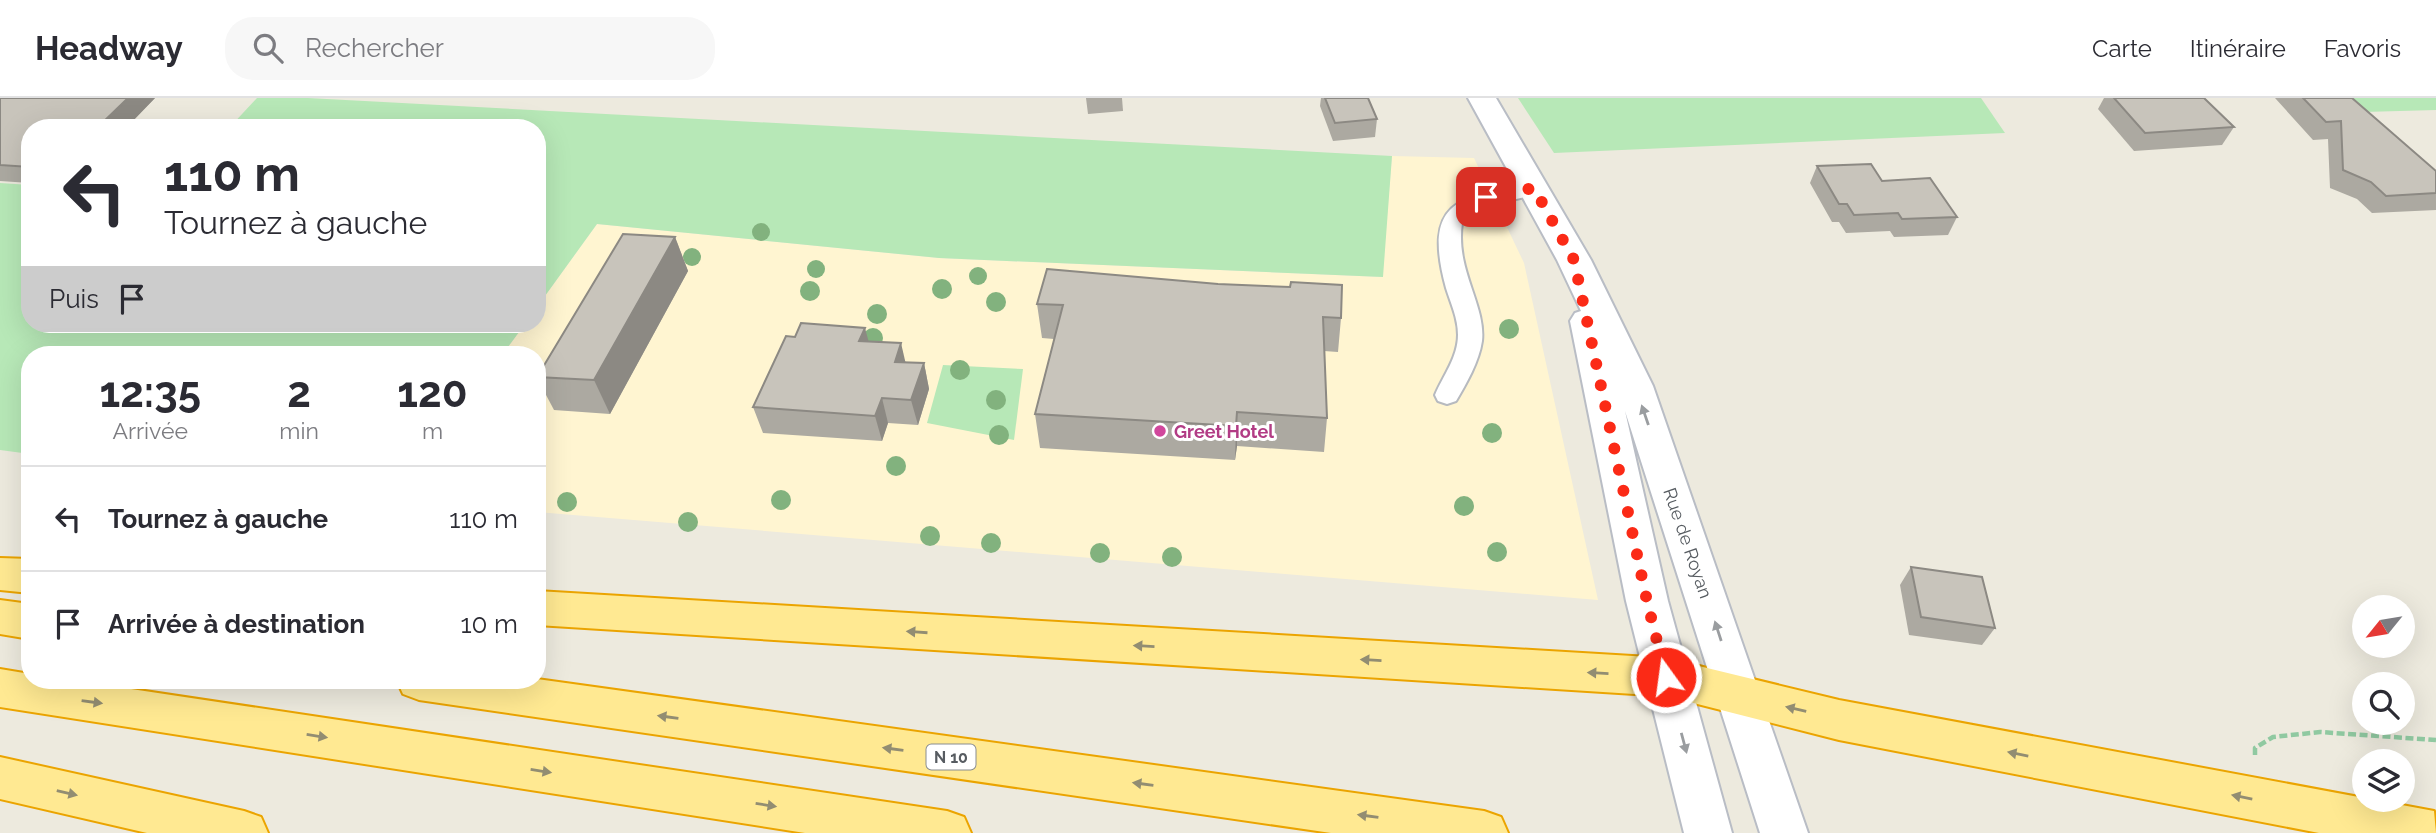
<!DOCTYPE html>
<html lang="fr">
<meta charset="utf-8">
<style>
body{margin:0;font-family:Raleway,sans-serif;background:#f7f7f7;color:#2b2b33;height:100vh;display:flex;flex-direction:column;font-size:26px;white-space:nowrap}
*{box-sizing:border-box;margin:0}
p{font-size:23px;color:#7c7c81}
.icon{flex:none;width:38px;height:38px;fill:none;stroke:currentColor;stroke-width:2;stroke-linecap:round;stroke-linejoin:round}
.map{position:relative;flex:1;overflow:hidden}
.details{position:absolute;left:21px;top:248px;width:525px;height:343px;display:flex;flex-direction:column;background:#fff;border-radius:28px;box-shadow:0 7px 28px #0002}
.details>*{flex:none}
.top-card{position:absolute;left:21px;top:21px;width:525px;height:214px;border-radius:28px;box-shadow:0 7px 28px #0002;background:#fff;color:#2b2b33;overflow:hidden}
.needle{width:46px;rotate:240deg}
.buttons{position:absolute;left:2352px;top:497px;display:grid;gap:14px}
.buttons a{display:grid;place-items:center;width:63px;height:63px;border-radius:50%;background:#fff;box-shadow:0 7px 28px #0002;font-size:35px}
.pin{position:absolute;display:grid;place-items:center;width:60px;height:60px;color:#fff;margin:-30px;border-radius:14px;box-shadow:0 4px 10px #0006}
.me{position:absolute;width:77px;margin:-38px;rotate:346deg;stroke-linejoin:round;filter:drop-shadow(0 0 5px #0008)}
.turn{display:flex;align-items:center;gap:24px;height:147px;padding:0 28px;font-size:32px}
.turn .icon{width:91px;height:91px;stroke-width:2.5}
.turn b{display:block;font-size:49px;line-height:60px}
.then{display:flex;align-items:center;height:66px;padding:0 28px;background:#0003;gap:14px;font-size:26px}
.eta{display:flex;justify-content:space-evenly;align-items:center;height:119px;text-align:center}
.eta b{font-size:42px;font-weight:700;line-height:49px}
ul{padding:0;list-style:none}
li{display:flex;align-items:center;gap:21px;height:105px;padding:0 28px;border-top:2px solid #e1e1e2}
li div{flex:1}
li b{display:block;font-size:26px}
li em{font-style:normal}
header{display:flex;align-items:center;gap:42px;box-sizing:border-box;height:98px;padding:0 35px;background:#fff;border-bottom:2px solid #e1e1e2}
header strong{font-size:33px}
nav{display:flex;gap:38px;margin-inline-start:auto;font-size:24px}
.search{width:490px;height:63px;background:#f7f7f7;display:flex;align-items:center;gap:18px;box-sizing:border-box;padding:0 24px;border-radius:28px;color:#7c7c81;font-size:26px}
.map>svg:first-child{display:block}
</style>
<header>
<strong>Headway</strong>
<div class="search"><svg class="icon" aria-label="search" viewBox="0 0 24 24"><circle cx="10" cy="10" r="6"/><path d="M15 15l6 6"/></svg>Rechercher</div>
<nav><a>Carte</a><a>Itinéraire</a><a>Favoris</a></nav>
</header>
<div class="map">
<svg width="2436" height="735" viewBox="0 0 2436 735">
<rect width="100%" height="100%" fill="#edeade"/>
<polygon fill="#fff5d1" points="1392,58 1474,60 1524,165 1598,502 537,414 537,257 502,257 525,226 537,226 537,209 597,126 939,160 1382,179"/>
<g fill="#b7e8b7">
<polygon points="257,0 308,0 1392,58 1383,179 939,160 597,126 537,209 537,30 229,30"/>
<polygon points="1518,0 1981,0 2005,35 1554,55"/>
<polygon points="2347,0 2436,0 2436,12 2363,14"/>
<polygon points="0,85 30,87 30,226 525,226 502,257 30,257 30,356 0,352"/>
<polygon points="943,267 1023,271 1014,342 927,325"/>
</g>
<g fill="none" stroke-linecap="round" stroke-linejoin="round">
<g stroke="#b7babf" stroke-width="4">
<path id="service" d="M1534,84L1542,85L1545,90L1542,95L1478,110L1462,125C1455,172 1486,207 1482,243C1479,264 1466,286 1456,303L1447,306L1438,303L1435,297C1443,278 1458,259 1458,237C1458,220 1451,206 1446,190C1422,102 1459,98 1534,84Z"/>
</g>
<g stroke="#b9bdc5" stroke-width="4">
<polygon id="secondary" points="1468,0 1496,0 1591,162 1653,288 1808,735 1760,735 1625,313 1668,503 1732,735 1684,735 1626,503 1570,223 1575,215 1581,213 1557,162"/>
</g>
<g stroke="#eba400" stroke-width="4">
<g id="trunk">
<polygon points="0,460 30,461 30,495 0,492"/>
<polygon points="537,493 1666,560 1839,602 2434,713 2436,735 2319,735 1839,642 1666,598 537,527"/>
<polygon points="0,502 30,506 30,541 0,536"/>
<polygon points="0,571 30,576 30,583 78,583 947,713 964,719 971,735 805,735 0,609"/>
<polygon points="537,581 1484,713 1501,719 1508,735 1331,735 419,602 403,596 397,583"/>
<polygon points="0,659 244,713 261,719 268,735 147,735 0,701"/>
</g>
</g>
<polyline stroke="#90c9a1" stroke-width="4.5" stroke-dasharray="8 3.5" stroke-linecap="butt" points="2255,657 2255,650 2273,639 2320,634 2436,642"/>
<use href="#service" fill="#fff" fill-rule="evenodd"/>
<use href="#secondary" fill="#fff" fill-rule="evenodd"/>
<use href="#trunk" fill="#ffe992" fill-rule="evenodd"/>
</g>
<g fill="#82b27e">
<circle cx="761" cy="134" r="9"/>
<circle cx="692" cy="159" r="9"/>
<circle cx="816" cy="171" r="9"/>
<circle cx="978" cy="178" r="9"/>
<circle cx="942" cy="191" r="10"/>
<circle cx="810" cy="193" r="10"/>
<circle cx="996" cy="204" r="10"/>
<circle cx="877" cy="216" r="10"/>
<circle cx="1509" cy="231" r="10"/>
<circle cx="873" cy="240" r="10"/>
<circle cx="960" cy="272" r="10"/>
<circle cx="996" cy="302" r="10"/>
<circle cx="1492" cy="335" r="10"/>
<circle cx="999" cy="337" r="10"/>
<circle cx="896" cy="368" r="10"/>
<circle cx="781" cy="402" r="10"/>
<circle cx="567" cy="404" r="10"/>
<circle cx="1464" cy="408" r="10"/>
<circle cx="688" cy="424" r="10"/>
<circle cx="930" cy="438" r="10"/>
<circle cx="991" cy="445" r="10"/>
<circle cx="1497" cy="454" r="10"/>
<circle cx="1100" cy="455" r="10"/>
<circle cx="1172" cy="459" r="10"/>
</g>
<g fill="#aca9a1">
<polygon points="0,0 155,0 126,30 30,30 30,85 0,83"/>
<polygon points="1086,0 1122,0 1123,13 1088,16"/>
<polygon points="1321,0 1368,0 1377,21 1375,39 1333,43 1320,8"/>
<polygon points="2104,0 2204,0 2234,29 2222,47 2134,53 2098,11"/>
<polygon points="2275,0 2352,0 2436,73 2436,112 2372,115 2357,101 2330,90 2328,41 2313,42"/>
<polygon points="1817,68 1882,83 1957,119 1948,137 1894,139 1890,133 1846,135 1839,124 1832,124 1810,85"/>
<polygon points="675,139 688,173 610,316 554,312 537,280 537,277"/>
<polygon points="1037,206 1341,220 1338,254 1324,253 1327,320 1324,354 1237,348 1235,362 1040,350 1035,316 1054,241 1042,240"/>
<polygon points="868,243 906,264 924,265 929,291 918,327 888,325 882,343 763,335 753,309"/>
<polygon points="1911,469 1995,530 1982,547 1909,537 1900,487"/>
</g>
<g fill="#8c8983">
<polygon points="128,0 155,0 126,30 97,30"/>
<polygon points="675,139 688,173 610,316 594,282"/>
<polygon points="865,230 872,256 859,243"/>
<polygon points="901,245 907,271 895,264"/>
<polygon points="924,265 929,291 918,327 911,302"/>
<polygon points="882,300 888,325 882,343 875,318"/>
<polygon points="1237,314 1237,348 1235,362 1236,328"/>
</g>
<g fill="#c8c4bb" stroke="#8c8983" stroke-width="2">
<polygon points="0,0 128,0 97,30 30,30 30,69 0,67"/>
<polygon points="1325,0 1368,0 1377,21 1335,25"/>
<polygon points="2114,0 2204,0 2234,29 2145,35"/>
<polygon points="2303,0 2352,0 2436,73 2436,95 2386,98 2371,84 2343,72 2341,23 2326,24"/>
<polygon points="1871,66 1882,83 1930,80 1957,119 1902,121 1898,115 1854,117 1847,106 1839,106 1817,68"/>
<polygon points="623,136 675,139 594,282 537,279"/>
<polygon points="1047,171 1218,186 1290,189 1291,184 1342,187 1341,220 1323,219 1327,320 1237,314 1236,328 1035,316 1063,207 1037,206"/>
<polygon points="801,225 865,230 859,243 901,245 895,264 924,265 911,302 882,300 875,318 753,309 786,238 795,239"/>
<polygon points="1911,469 1982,479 1995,530 1921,519"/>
</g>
<defs><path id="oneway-solid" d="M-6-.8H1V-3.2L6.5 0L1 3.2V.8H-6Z" transform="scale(1.75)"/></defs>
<g fill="#9a9da0">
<use href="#oneway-solid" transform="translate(1645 317) rotate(-109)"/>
<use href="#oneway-solid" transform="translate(1718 533) rotate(-108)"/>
<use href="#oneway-solid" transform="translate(1684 645) rotate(75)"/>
</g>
<g fill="#928d72">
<use href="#oneway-solid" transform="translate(917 534) rotate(-176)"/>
<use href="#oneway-solid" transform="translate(1144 548) rotate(-177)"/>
<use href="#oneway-solid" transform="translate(1371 562) rotate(-177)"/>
<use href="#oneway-solid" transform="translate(1598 575) rotate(-177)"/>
<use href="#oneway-solid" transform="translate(92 604) rotate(8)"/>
<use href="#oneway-solid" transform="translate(1796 611) rotate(-167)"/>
<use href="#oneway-solid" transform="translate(668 619) rotate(-172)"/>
<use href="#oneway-solid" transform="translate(317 638) rotate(9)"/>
<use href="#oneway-solid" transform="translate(893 651) rotate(-172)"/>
<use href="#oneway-solid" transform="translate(2018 656) rotate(-169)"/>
<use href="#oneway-solid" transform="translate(541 673) rotate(9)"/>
<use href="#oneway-solid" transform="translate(1143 686) rotate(-172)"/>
<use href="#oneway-solid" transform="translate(67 695) rotate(13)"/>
<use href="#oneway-solid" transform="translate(2242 699) rotate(-169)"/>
<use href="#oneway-solid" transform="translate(766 707) rotate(9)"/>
<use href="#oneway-solid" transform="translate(1368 718) rotate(-172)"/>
</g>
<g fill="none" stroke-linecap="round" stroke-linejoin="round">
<polyline stroke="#fb2a16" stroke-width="12" stroke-dasharray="0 21.6" points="1486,99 1534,90 1574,162 1647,503 1666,579"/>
</g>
<circle fill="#d1479c" stroke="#fff" stroke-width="2.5" cx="1160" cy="333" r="7"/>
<g text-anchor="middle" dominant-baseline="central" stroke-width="6" stroke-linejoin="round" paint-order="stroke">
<rect fill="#fff" stroke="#898d90" stroke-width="2" x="926.5" y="646.5" width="49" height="25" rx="5"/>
<g font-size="16" font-weight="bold" fill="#575c61">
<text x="951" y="659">N 10</text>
</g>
<g font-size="18" font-weight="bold" fill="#b23c85" stroke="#fff" text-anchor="start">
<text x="1174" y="333">Greet Hotel</text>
</g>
<g font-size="18" fill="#575c61" stroke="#fff">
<text transform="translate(1688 445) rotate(71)">Rue de Royan</text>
</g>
</g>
</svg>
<div class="buttons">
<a><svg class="needle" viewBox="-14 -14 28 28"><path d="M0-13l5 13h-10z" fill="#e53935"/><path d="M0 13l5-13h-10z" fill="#7c7c81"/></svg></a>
<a><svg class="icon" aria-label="search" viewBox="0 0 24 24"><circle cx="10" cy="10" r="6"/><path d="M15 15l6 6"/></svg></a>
<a><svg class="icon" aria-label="layers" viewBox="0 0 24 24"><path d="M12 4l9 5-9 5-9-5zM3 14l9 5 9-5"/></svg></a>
</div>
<div class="pin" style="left:1486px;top:99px;background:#d93025"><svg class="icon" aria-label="arrive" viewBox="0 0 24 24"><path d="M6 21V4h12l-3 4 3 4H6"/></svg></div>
<svg class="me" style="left:1666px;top:579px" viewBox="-20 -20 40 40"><circle r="17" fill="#fb2a16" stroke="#fff" stroke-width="3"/><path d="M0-11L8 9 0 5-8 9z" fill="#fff"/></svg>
<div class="top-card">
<div class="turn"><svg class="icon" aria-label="left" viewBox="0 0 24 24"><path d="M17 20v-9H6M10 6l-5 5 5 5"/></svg><div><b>110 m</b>Tournez à gauche</div></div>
<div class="then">Puis<svg class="icon" aria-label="arrive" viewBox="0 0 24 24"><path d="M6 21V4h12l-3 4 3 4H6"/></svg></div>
</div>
<section class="details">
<div class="eta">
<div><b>12:35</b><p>Arrivée</p></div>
<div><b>2</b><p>min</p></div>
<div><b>120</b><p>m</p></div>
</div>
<ul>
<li><svg class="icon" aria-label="left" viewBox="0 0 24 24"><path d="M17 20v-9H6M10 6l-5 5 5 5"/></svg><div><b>Tournez à gauche</b></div><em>110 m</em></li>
<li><svg class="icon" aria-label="arrive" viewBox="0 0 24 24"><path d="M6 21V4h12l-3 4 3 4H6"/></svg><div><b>Arrivée à destination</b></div><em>10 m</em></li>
</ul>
</section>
</div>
